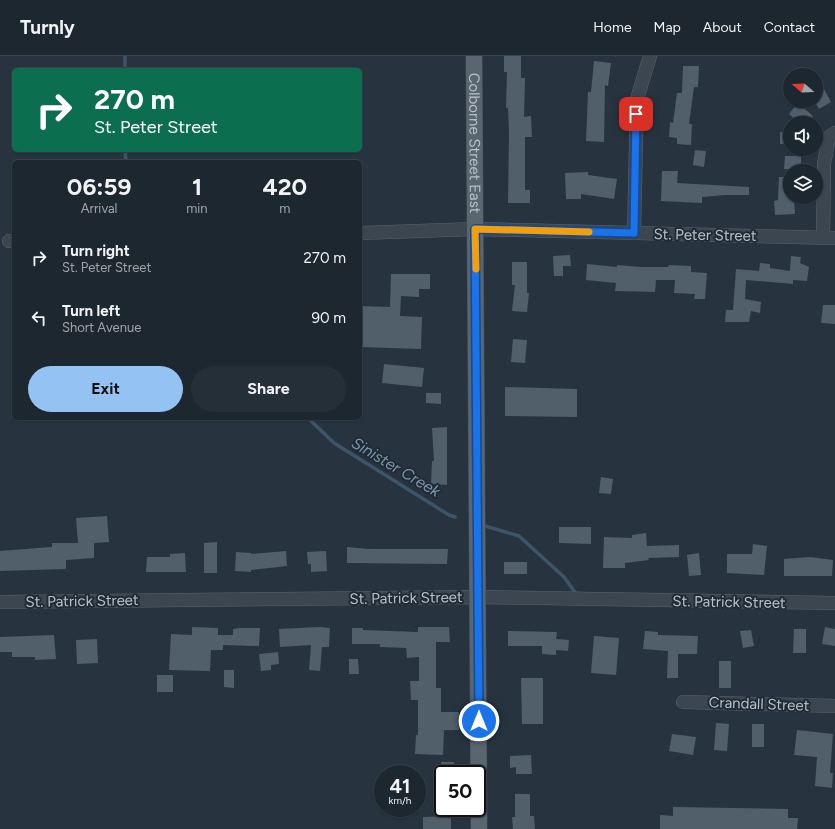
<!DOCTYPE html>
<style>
body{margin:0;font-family:Figtree,sans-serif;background:#252f38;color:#f1f3f6;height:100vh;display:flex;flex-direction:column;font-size:15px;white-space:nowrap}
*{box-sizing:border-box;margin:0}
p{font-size:13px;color:#a0a5ab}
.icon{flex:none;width:22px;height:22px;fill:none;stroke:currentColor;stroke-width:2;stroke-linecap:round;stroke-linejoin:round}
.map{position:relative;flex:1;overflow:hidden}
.details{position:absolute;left:12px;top:104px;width:350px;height:260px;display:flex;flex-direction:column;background:#1d2730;border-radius:6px;box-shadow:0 1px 3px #0004,0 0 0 1px #3b444c}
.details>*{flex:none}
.guide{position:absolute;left:12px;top:12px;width:350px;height:84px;border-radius:6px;box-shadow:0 1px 3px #0004,0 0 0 1px #3b444c;background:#0b6e4f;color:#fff;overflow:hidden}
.needle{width:26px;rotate:289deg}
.controls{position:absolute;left:783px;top:12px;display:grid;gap:8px}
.controls a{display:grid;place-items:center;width:40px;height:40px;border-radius:50%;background:#1d2730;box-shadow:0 1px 3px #0004,0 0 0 1px #3b444c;font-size:20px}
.speed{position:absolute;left:374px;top:709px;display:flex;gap:8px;font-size:20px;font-weight:700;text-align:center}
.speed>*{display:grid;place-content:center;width:52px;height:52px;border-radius:50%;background:#1d2730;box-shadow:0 1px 3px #0004,0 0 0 1px #3b444c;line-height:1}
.speed small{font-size:10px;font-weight:400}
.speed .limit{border:2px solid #111;border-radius:6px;background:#fff;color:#111}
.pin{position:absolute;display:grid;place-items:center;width:34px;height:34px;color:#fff;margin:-17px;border-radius:8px;box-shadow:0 2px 6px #0006}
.me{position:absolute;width:44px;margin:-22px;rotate:0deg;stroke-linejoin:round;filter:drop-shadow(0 0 3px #0008)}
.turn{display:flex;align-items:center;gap:14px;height:84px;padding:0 16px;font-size:18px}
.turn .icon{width:52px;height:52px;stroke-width:2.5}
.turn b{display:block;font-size:28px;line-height:34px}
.eta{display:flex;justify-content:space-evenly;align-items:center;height:68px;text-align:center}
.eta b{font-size:24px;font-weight:700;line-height:28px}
.cta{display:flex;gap:8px;margin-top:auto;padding:8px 16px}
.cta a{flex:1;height:46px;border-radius:24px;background:#94c3f3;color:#111;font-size:16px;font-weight:700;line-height:46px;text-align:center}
.cta a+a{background:#252f38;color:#f1f3f6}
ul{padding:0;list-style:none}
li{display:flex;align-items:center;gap:12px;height:60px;padding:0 16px}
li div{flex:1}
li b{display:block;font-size:15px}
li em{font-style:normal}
header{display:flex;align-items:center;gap:24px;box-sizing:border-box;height:56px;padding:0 20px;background:#1d2730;border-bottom:1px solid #3b444c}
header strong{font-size:19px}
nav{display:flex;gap:22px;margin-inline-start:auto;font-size:14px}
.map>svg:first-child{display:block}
</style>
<header>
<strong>Turnly</strong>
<nav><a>Home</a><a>Map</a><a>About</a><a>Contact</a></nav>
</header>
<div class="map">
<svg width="835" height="773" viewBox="0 0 835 773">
<rect width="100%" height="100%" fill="#273440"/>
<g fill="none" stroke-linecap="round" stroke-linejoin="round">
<g stroke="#3e5467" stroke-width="3.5">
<polyline points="125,0 125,14"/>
<polyline points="125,94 126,106"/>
<polyline points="308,362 334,387 449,459 455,461"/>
<polyline points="482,469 519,480 564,521 577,539"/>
</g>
</g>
<g fill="#505f6a">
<polygon points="504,0 521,0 521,22 525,22 524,61 531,60 532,81 525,81 525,134 530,134 530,147 508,147 509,76 508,52 506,52 507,16 504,16"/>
<polygon points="594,5 611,7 608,30 605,29 604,86 586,85 588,36 591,36"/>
<polygon points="683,10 699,10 698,31 694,31 689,68 692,68 691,89 677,88 677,82 669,81 670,66 673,67 677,37 682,37"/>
<polygon points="824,33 831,46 819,53 816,48 816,37"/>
<polygon points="798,47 813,60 808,67 800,67 789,58"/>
<rect x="780" y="76" width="10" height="12"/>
<polygon points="695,94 706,95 704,111 693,109"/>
<polygon points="785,100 801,100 801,114 784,113"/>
<polygon points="662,115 678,115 677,127 749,131 749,139 725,139 702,141 702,147 661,145"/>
<polygon points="588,116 588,119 617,123 614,143 581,138 581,143 566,143 565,117"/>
<polygon points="779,121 790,121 790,144 794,143 795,158 775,159 774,145 778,144"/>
<polygon points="570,199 571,210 563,210 563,220 554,220 553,200"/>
<polygon points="791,200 801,201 800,207 809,211 807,225 793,224 793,228 746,224 745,243 761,246 760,257 751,255 749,266 725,266 726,254 733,254 736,213 759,215 760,207 770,208 770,212 790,215"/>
<polygon points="512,206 527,206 527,237 529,237 527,256 512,255 515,229 512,229"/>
<polygon points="587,208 617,211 617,209 641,211 668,211 669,209 691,210 691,216 707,217 705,243 694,243 695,238 674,237 675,224 656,224 655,236 615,235 616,227 586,224"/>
<polygon points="391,218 430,218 430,233 419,233 419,241 401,240 400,260 422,261 421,293 360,291 360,250 390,251"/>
<polygon points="823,249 835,249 835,268 821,267"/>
<polygon points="513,283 527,284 525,307 511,306"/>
<polygon points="384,308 424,312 422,331 382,327"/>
<polygon points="505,331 577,333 577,361 505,360"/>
<polygon points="426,337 441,337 441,348 426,347"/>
<polygon points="447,371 447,429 431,428 432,405 434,405 432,372"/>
<polygon points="601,421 613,423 611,438 599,437"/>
<polygon points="107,460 109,486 94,487 94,502 66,504 66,513 0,515 0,495 52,491 52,487 78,487 76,462"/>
<polygon points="559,471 591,471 591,488 559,487"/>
<polygon points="646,477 647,490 679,489 679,501 648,502 649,504 625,507 625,512 603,512 604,481 632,482 632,479"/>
<polygon points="217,486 217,517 204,517 204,487"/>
<polygon points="753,488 767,490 764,519 727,517 727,498 752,498"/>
<polygon points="347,491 369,493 448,493 447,508 347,507"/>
<polygon points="286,495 287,510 251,514 251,516 235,515 236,496 251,497 251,498"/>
<polygon points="326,495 327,515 311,516 311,508 308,508 307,496"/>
<polygon points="185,497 186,516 146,516 147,501 170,501 170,498"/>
<polygon points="699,497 701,519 689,520 687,499"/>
<polygon points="810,501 833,504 832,520 784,520 784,503"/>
<rect x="504" y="506" width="23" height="12"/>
<polygon points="192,571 218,572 218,579 233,579 233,573 239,572 260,572 259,590 223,589 223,594 211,594 210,615 169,614 171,578 192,579"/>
<polygon points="319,571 330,572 329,591 322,591 320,615 309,614 311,589 280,591 279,573"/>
<polygon points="418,571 449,571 450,586 436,586 436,632 441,632 441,656 459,656 459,674 444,674 443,699 415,698 416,679 418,679 418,644 411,644 410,625 419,625 419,601 407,602 406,592 380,591 380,588 352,588 352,572 363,572 363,574 418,576"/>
<polygon points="825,571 835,573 835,590 822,588"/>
<polygon points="794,573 806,573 806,597 793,597"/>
<polygon points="751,574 754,590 743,592 740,575"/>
<polygon points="508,575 557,576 556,583 569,584 568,595 556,594 556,599 542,598 542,590 508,590"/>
<polygon points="645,575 658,576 658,579 698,580 697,598 678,598 678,622 667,622 668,595 643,593"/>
<polygon points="54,579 56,603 35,604 35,601 12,601 12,596 0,596 0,581"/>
<polygon points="594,580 619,582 616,619 591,617"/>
<polygon points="97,583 98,607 77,608 76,584"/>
<polygon points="278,596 279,608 271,609 271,614 261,615 259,598"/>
<polygon points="349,603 358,603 359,618 349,618"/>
<rect x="719" y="605" width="12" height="27"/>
<polygon points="224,614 234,614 234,632 224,631"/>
<rect x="157" y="619" width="16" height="17"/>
<polygon points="521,622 543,622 543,668 522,668"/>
<polygon points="716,667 729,668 727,695 714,694"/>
<rect x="752" y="668" width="12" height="23"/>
<polygon points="797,674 833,678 830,717 833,717 832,732 815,730 817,701 794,699"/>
<polygon points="672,678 696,681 693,699 669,695"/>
<polygon points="531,699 532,718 516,718 516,711 510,712 510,700"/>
<rect x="441" y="706" width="13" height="12"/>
<polygon points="515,738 530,738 530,760 534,760 535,773 513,773 512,761 515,761"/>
<polygon points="673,751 788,753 788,762 798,762 797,773 660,773 660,759 673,760"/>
<polygon points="451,760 451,773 423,773 423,761"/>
</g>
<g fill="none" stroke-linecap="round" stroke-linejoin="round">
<g stroke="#59646d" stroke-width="14">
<g id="minor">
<polyline points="360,177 475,173 835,182"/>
<polyline points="634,177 637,43 650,0"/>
<polyline points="823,182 824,108 829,81 835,77"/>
<polyline points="9,185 14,185"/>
<polyline points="0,546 479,541 835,547"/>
<polyline points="683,646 835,650"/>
</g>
</g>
<g stroke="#454f59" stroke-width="17">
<g id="major">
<path id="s1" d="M474,0L479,773"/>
</g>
</g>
<use href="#minor" stroke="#3b4650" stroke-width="13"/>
<use href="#major" stroke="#59656f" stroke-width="16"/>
</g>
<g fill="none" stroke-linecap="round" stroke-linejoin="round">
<g stroke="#114b97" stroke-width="10">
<polyline id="route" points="479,665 475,173 634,177 636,58"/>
</g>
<use href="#route" stroke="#1a73e8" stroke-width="7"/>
<polyline stroke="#f59e0b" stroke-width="7" points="476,213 475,173 589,176"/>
</g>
<g text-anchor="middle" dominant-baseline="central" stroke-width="4" stroke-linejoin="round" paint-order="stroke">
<g font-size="15" fill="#b8c1ca" stroke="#202b35">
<text stroke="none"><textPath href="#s1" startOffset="87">Colborne Street East</textPath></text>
<text transform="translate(705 179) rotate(1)">St. Peter Street</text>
<text transform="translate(406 542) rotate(-1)">St. Patrick Street</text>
<text transform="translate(82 545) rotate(-1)">St. Patrick Street</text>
<text transform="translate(729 546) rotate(1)">St. Patrick Street</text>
<text transform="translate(759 648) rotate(2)">Crandall Street</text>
</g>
<g font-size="16" font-style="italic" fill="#7a95ab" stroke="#202b35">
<text transform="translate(396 411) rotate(31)">Sinister Creek</text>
</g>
</g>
</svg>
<div class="controls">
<a><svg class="needle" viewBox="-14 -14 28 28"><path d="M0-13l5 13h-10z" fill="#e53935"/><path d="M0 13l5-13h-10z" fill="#a0a5ab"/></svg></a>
<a><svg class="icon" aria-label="sound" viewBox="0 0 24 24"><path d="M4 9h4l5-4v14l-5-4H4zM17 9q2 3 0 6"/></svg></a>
<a><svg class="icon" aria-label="layers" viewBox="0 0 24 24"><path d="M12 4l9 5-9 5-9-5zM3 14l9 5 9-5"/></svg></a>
</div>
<div class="speed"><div>41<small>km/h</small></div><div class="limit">50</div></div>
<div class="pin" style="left:636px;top:58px;background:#d93025"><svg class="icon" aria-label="arrive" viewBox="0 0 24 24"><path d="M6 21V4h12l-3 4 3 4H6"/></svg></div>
<svg class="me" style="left:479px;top:665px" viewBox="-20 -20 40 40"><circle r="17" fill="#1a73e8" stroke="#fff" stroke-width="3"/><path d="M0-11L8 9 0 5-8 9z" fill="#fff"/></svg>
<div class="guide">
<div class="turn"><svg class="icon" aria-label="right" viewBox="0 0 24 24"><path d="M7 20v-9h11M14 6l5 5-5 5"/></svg><div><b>270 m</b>St. Peter Street</div></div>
</div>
<section class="details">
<div class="eta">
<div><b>06:59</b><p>Arrival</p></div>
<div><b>1</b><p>min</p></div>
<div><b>420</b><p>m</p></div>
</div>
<ul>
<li><svg class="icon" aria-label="right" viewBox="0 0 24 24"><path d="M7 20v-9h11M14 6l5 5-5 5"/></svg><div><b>Turn right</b><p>St. Peter Street</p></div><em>270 m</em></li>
<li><svg class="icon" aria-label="left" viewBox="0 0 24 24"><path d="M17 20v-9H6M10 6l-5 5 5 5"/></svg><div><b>Turn left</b><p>Short Avenue</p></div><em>90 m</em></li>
</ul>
<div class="cta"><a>Exit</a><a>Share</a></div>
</section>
</div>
